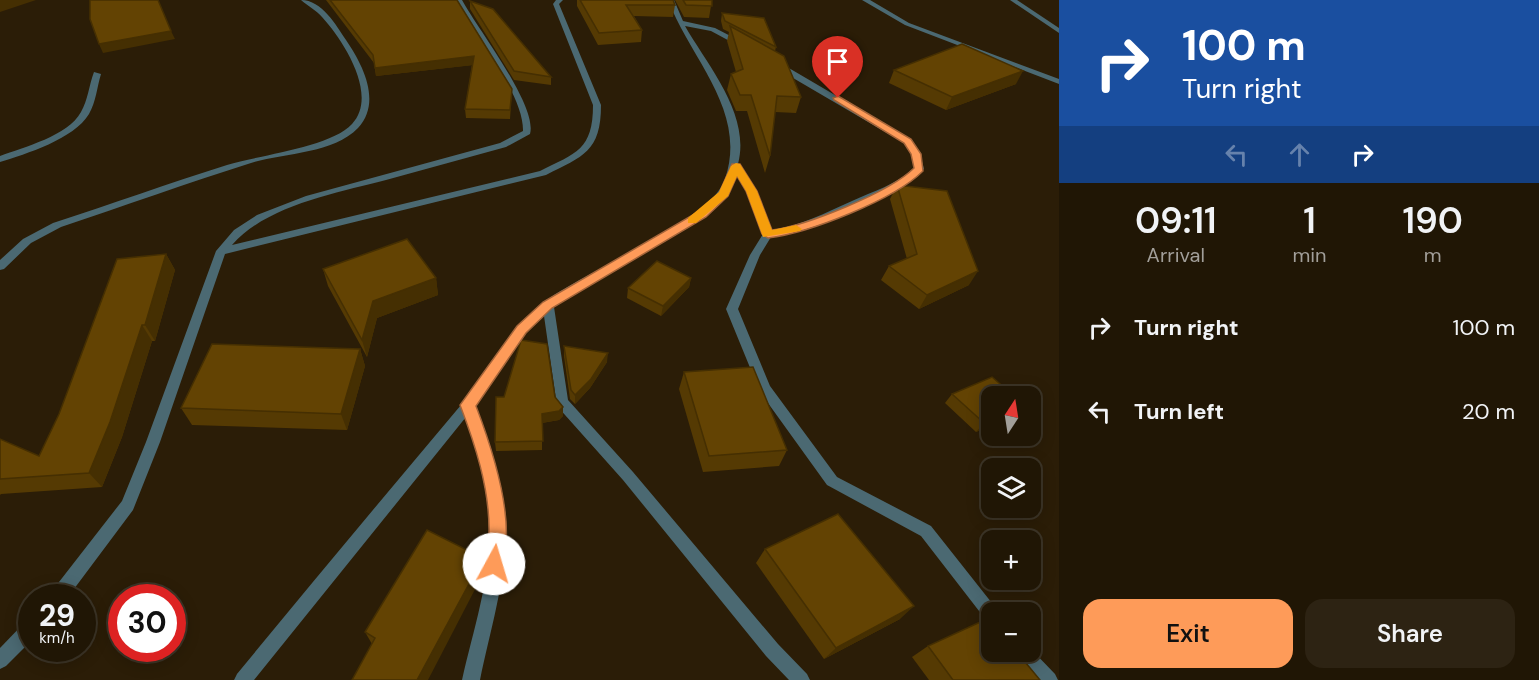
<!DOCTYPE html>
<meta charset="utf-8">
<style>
body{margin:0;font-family:"DM Sans",sans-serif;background:#2d2313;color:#f1f3f6;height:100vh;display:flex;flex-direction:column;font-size:22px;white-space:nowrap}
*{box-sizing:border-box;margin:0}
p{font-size:20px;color:#a29f9a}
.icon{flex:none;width:33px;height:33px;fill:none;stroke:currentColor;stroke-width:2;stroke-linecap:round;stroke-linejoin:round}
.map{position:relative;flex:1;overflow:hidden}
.details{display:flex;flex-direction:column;background:#201605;width:480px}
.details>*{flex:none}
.guide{background:#1a4fa0;color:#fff;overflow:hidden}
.needle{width:39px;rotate:12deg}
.tools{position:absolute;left:981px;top:386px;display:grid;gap:12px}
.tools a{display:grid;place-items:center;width:60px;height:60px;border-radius:12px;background:#201605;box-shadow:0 3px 15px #0003,0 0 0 2px #3d3527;font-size:30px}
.speed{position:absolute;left:18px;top:584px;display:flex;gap:12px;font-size:30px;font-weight:700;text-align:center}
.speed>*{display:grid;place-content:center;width:78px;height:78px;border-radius:50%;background:#201605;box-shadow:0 3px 15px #0003,0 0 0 2px #3d3527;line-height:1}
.speed small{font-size:15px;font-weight:400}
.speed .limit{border:9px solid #d22;background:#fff;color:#111}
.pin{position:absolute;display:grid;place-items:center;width:51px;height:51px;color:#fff;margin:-62px -26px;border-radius:50% 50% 50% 0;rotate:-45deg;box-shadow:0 0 6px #0007}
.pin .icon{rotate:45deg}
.me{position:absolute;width:66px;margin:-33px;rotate:6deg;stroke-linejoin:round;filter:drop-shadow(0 0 4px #0008)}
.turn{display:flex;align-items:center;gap:21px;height:126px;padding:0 24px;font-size:27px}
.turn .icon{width:78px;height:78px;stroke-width:2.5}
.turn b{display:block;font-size:42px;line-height:51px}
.lanes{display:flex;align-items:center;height:57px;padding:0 24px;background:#0003;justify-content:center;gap:30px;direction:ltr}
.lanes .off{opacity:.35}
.eta{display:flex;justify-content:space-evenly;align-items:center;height:102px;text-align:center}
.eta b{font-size:36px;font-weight:600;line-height:42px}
.action{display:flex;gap:12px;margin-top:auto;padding:12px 24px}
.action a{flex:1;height:69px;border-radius:18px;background:#fe9b59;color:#111;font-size:24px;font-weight:600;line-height:69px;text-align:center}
.action a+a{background:#2d2313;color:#f1f3f6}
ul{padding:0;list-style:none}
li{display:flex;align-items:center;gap:18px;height:84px;padding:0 24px}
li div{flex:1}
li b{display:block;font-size:22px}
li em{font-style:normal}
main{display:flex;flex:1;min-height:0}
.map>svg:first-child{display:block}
</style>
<main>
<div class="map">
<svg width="1059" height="680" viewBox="0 0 1059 680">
<rect width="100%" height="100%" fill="#2b1d07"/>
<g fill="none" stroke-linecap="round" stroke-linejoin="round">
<path fill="#4b6972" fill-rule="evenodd" d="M94,72L101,74C97,87 96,102 89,114C74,139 26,154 0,162V156C24,147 68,136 81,112C88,100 89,85 94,72Z"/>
<g fill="#4b6972" fill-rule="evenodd">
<path d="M301,0C322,0 336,25 346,40C363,65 382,102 358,128C333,154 283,153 251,163C187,183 124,206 61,227L31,243L4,269L0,270V260L23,239L53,223C112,204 169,183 227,165C260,155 331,147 352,124C379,95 343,40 322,17C316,10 308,6 301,0Z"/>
<path d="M456,0H462C477,28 538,106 530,134L506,147C466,158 426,169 386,180C337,193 267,205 232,245L540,171C576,153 593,150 593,105L553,4L556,0H563L559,4L601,105C601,152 583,156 546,175L225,254L160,442L133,510L68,597H50L52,591L122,501L146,442L216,251L234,230L257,215L306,196L500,143L523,131C524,94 474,34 456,0Z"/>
<path d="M668,0H674L683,21L715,28L744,43L737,45L711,31L685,26C708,66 751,115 738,164L757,191L772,230C800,226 825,213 852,201C873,191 896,185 914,168L912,154L904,143L776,68V64H782L910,139L920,154L924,169L908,182L892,191L816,224L771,237L760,255L738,309L770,386L837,477L931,526L999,612H992V622L986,620L921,536L827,485L760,392L726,309L750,255L763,234L747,191L736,173L727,195L706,217L554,307L568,400L633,472L778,644L807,674L810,680H789L766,656L623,480L557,406L544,316L526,333L475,406C488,440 501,475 505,512C510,568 491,626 480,680H462C474,627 493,571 490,516C489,482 477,449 466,417L254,680H234L237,674C311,584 386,494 461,405C488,371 509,330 543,303C583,271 710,224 725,179C748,111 691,60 668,0Z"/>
<polygon points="862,0 870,0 909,23 1059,79 1059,84 905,25"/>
<polygon points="1010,0 1017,0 1059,28 1059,33"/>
<polygon points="32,619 32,640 6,666 0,669 0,648 26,621"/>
<polygon points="1030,648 1055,674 1058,680 1037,680 1016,657 1013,651 1030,651"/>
</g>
</g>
<g fill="#553a03">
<polygon points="326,0 457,0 512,89 510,119 466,118 465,109 472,65 376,76 374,63"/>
<polygon points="577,0 673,0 675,5 673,17 634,16 642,30 641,42 598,45 577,6"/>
<polygon points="675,0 712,0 709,18 684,17"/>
<polygon points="470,1 551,77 551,85 514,80 470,9"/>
<polygon points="722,13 776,47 775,51 801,97 796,113 775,112 770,156 765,173 747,111 736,111 727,90 731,74 736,72 727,41 729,32 723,29 721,21"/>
<polygon points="894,70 1016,84 946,110 889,83"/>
<polygon points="897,185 969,285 919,309 881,280 889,266 907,259 890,199"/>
<polygon points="166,254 175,270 155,341 152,341 122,437 102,487 1,494 0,495 0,439 39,456"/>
<polygon points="323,269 436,278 438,295 377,318 367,357 328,286"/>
<polygon points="691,278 689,287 661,316 627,298 628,288"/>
<polygon points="564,346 607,362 590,388 575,404 570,399 564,356"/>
<polygon points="360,349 365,366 347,430 192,425 181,408"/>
<polygon points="684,372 787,450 779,466 703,472 679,389"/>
<polygon points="952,394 992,396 992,425 976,432 945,403"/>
<polygon points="555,397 563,416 559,420 542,423 542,450 496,451 495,442"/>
<polygon points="765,549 900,619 824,659 756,563"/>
<polygon points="484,572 372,644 365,632"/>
<polygon points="928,646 1040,680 929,680 912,657"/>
</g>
<g fill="#452f02">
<polygon points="0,0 36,0 0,12"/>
<polygon points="171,31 175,39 103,53 99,44"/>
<polygon points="474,56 474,65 376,76 375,68"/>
<polygon points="1023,71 1016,84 946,110 952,97"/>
<polygon points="166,254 175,270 155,341 145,325"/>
<polygon points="978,271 969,285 919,309 927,295"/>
<polygon points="436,278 438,295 377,318 367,357 362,340 373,301"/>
<polygon points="691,278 689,287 661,316 663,306"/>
<polygon points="142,325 152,341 122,437 102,487 89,473"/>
<polygon points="360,349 365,366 347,430 341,414"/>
<polygon points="608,353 607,362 590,388 575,404 575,395"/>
<polygon points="563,407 563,416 559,420 541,423 542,414"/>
<polygon points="992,420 992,425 976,432 984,423"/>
<polygon points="483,558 484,572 428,680 417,680"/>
<polygon points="914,606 900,619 824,659 836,648"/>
</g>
<g fill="#634303" stroke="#452f02" stroke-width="1.5">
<polygon points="90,0 158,0 171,31 99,44 90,19"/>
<polygon points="330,0 457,0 512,89 510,110 465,109 474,56 375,68 373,55"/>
<polygon points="580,0 673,0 675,5 626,5 642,30 599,33"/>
<polygon points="683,0 712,0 712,6 686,5"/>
<polygon points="470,1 493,9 551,77 514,71"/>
<polygon points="722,13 764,18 776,47 725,21"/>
<polygon points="730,26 784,56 801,97 777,96 770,156 751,95 740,95 731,74 743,69"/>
<polygon points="962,44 1023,71 952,97 894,70"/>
<polygon points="897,185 947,191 978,271 927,295 889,266 917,254"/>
<polygon points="407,239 436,278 373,301 362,340 323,269"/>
<polygon points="166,254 145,325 142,325 110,422 89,473 0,479 0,439 39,456 59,414 117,259"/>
<polygon points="657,261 691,278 663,306 628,288"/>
<polygon points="521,340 547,344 555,397 563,407 559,411 542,414 543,441 495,442 496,397 504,397"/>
<polygon points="212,344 360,349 341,414 181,408"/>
<polygon points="564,346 608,353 591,379 575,395 571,390"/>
<polygon points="753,367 787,450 709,456 684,372"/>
<polygon points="992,377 1014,396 992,396 992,420 984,423 952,394"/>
<polygon points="838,514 914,606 836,648 765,549"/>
<polygon points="427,530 483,558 417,680 352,680 375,638 365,632"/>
<polygon points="989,618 992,621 992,651 1016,651 1040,680 953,680 928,646"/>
</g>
<path fill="#fe9b59" stroke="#a5653a" stroke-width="1.5" d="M838,96L911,139L921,154L923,171C894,200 809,233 768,238L762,234L746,191L737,176L728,196L706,217L552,308L526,333L476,406C492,448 519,526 500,570L494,573L488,570C482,557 489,542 489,529C489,487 475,444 460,405L517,326L543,302L698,212L719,193L732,164H740L757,191L772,230C806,226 890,192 914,168L911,154L904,143L834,100L833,98Z"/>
<polygon fill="#f59e0b" points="736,163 740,164 757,191 772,230 796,225 802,229 800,231 763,237 746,191 737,176 728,196 696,223 688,223 688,218 719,192 731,166"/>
</svg>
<div class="tools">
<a><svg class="needle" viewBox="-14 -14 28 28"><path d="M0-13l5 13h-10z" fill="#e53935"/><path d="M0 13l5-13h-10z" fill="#a29f9a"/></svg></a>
<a><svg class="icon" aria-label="layers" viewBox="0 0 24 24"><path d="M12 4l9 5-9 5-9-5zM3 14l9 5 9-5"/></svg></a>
<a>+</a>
<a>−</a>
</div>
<div class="speed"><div>29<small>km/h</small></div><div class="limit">30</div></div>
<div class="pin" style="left:838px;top:98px;background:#d93025"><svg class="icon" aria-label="arrive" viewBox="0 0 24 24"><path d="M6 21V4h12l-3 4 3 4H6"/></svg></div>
<svg class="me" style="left:494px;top:564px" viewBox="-20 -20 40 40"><circle r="19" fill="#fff"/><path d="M0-13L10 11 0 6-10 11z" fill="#fe9b59"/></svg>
</div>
<section class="details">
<div class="guide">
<div class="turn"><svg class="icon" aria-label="right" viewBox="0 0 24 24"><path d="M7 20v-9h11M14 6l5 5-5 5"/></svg><div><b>100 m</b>Turn right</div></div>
<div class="lanes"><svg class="icon off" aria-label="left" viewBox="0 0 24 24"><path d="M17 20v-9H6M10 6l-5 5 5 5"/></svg><svg class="icon off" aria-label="ahead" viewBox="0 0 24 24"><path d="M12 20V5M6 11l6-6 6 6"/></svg><svg class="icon" aria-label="right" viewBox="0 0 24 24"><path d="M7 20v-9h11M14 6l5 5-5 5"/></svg></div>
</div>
<div class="eta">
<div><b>09:11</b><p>Arrival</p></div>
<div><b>1</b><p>min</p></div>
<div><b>190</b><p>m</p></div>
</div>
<ul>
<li><svg class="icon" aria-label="right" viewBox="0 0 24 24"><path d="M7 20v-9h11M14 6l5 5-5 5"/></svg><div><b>Turn right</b></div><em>100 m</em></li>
<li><svg class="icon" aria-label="left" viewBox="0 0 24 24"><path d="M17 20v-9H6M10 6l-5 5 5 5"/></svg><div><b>Turn left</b></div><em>20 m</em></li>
</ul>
<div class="action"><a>Exit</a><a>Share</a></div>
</section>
</main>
